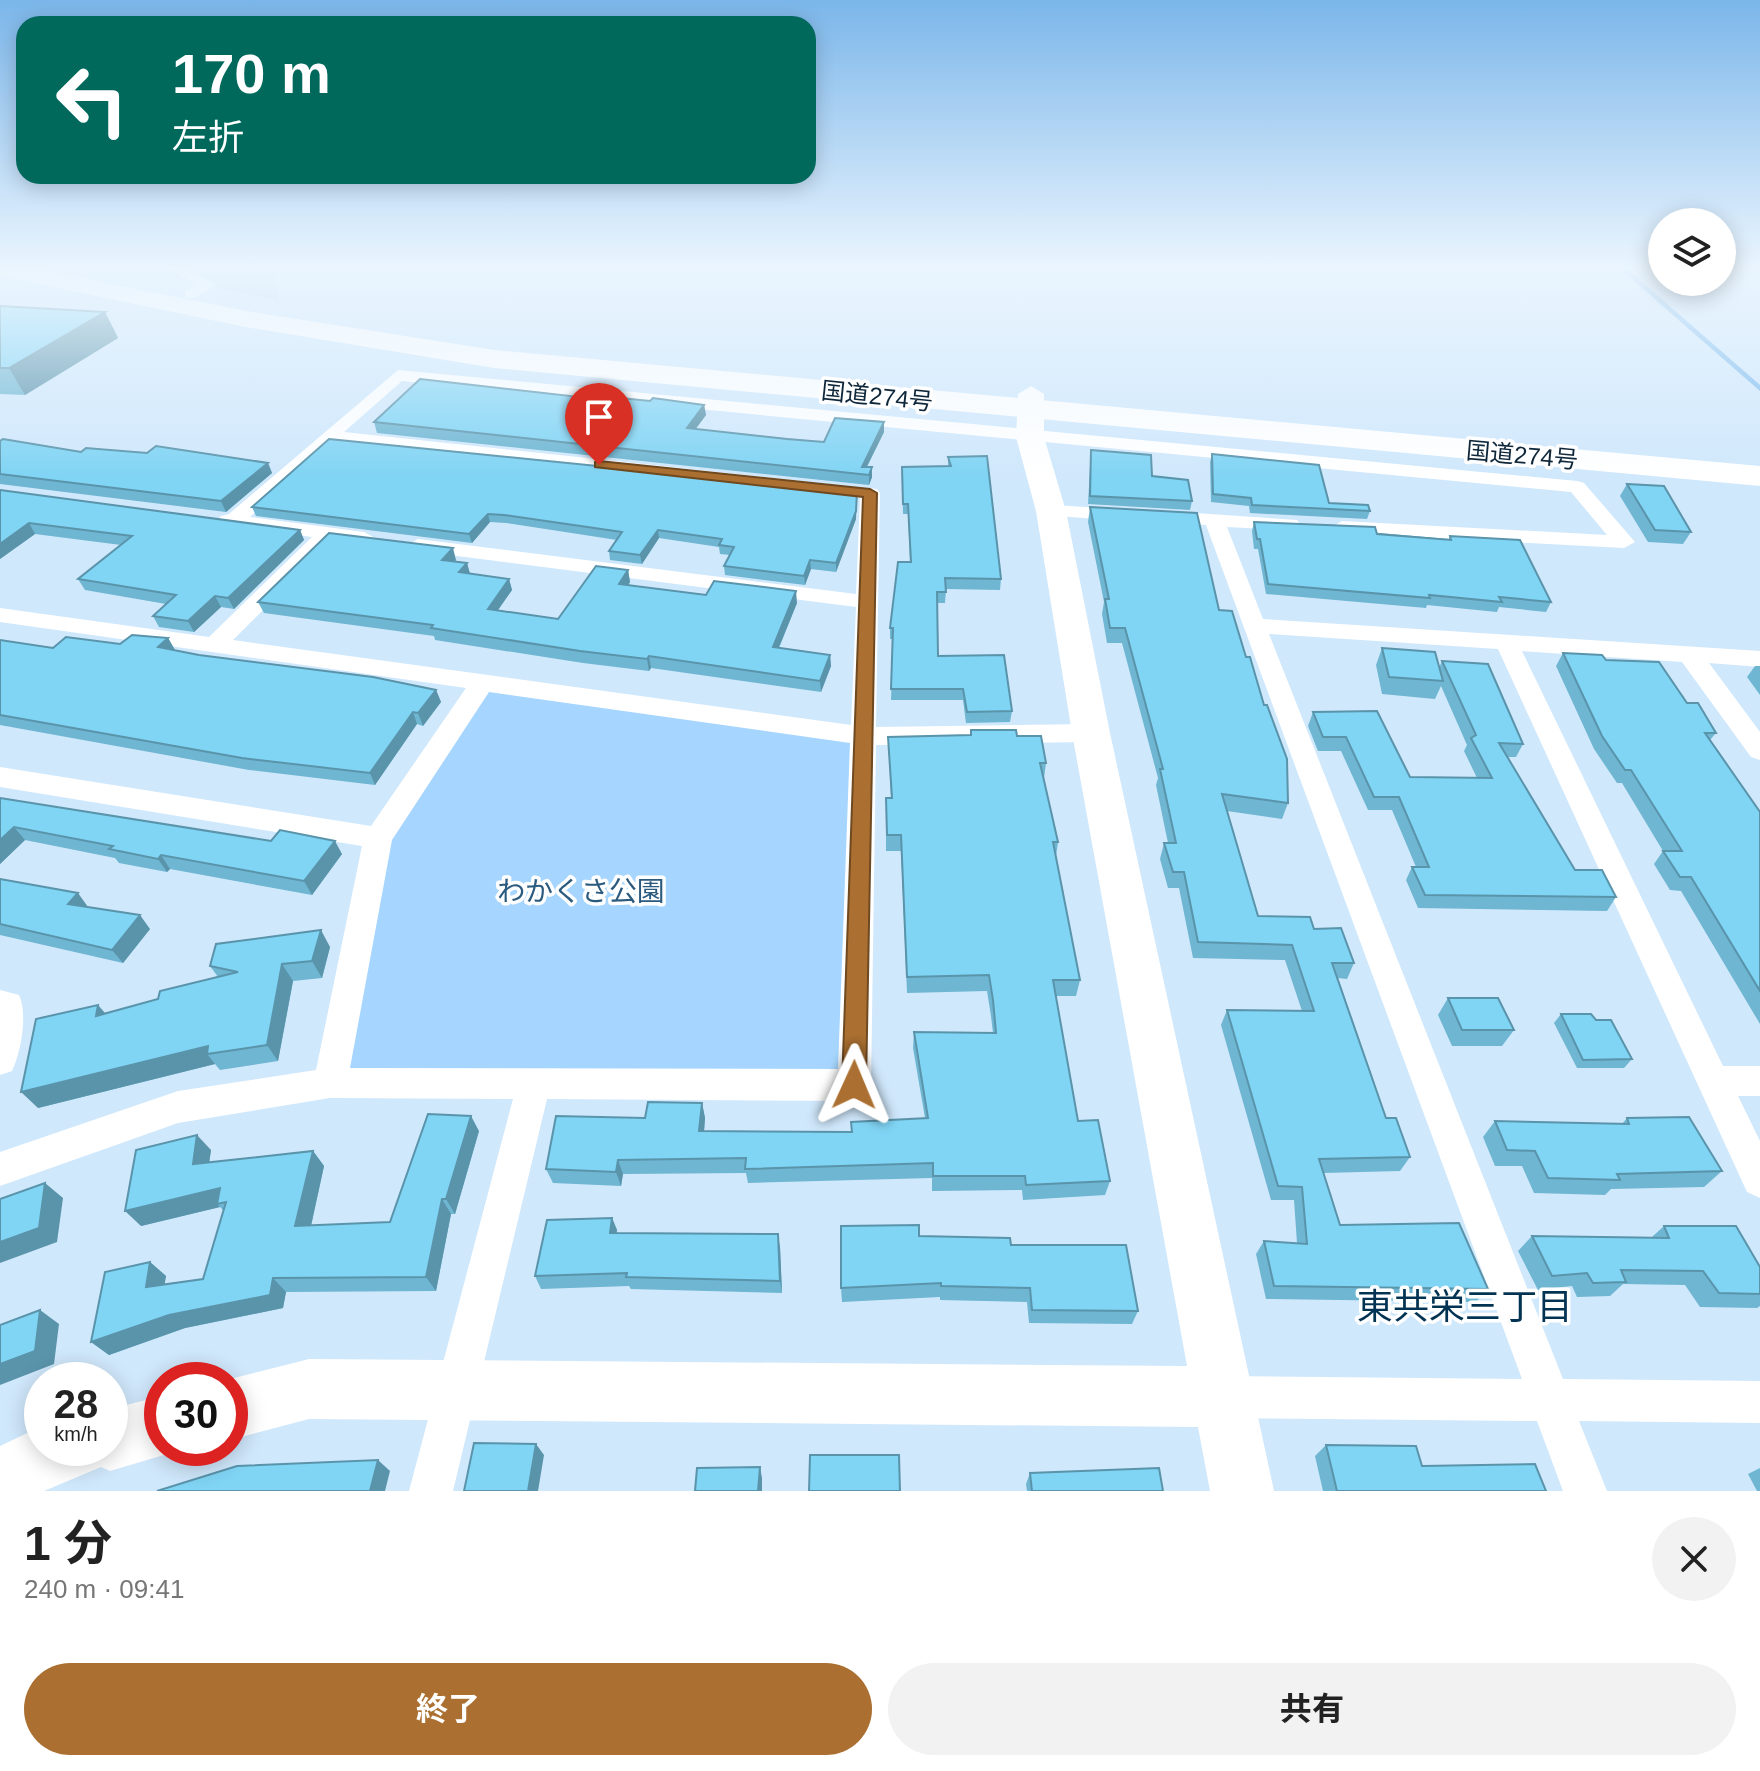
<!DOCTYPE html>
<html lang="ja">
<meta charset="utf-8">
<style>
body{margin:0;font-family:Arial,"Noto Sans JP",sans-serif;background:#f2f2f2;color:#222;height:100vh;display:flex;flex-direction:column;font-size:30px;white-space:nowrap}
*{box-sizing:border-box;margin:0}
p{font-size:26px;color:#767676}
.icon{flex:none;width:44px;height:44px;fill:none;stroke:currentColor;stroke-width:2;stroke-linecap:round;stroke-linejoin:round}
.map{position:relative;height:1491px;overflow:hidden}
.details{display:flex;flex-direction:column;background:#fff;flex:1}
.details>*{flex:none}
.top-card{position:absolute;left:16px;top:16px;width:800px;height:168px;border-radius:24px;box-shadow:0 4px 20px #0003;background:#00695c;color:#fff;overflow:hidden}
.controls{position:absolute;left:1648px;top:208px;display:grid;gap:16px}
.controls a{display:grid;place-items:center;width:88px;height:88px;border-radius:50%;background:#fff;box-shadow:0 4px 20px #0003;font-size:40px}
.speed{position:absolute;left:24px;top:1362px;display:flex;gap:16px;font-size:40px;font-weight:700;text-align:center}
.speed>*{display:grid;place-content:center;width:104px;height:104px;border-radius:50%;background:#fff;box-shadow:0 4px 20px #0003;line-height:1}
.speed small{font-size:20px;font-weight:400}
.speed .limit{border:12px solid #d22;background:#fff;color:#111}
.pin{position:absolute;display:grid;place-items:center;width:68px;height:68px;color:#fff;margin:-82px -34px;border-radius:50% 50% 50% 0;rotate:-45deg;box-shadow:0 0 8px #0007}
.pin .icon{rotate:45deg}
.me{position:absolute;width:88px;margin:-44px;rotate:1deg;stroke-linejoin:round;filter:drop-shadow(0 0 6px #0008)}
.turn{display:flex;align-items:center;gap:28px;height:168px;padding:0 24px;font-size:36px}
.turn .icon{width:104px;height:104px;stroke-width:2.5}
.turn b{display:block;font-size:56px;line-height:68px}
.round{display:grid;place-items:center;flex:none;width:84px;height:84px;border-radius:42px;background:#f2f2f2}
.summary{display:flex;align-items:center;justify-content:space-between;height:136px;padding:0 24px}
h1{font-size:48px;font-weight:700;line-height:60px}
.cta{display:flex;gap:16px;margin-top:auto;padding:16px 24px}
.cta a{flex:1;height:92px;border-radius:48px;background:#ab7031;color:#fff;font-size:32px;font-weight:700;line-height:92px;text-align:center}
.cta a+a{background:#f2f2f2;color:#222}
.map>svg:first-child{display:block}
</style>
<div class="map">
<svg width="1760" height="1491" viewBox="0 0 1760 1491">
<rect width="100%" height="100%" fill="#d0e8fc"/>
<polygon fill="#bed8ee" points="130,268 275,268 279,301"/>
<polygon fill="#a6d6ff" points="483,682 863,736 854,1085 330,1083 378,838"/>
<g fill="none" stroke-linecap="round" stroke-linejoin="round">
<polygon fill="#78b8ec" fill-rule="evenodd" points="1619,268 1626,268 1760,385 1760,391"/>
<g fill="#fff" fill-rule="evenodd">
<polygon points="167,268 186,268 216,285 195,298 185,298 185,292 197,285"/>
<path d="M398,370L1577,481L1584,483L1635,542L1624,548L1342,533L1332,527L1342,521L1607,535L1571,492L402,381L344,432L877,489L880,493L876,727L1091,724L1100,727L1104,733L1100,739L1091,742L876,745L871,1085L866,1096L854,1101L547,1099L453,1491H409L513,1099L330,1098L178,1123L0,1186V1152L178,1091L316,1070L362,846L0,787V767L371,826L466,688L0,622V608L209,637L312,537L228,526L221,524L218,520L221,516L229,514ZM333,442L860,498L856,594L418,539L407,545L418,551L856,607L851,725L233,640L333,540L364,544L375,538L364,532L250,517ZM489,692L850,743L838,1069L350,1068L392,840Z"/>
<polygon points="1051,505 1123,509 1133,515 1123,521 1044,515 1041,511"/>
<polygon points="1166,511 1297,520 1300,524 1290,530 1227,527 1263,619 1760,651 1760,667 1709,663 1760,732 1760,760 1751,757 1682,662 1522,651 1723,1066 1760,1066 1760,1096 1738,1096 1760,1141 1760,1198 1747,1192 1498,649 1269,634 1563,1379 1760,1381 1760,1423 1579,1421 1607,1491 1563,1491 1537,1421 1225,1418 1210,1412 1204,1397 1210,1382 1225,1376 1522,1379 1206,525 1159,521 1156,517"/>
<path d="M0,990L19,995C28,1014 21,1052 12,1071L0,1075Z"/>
</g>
<g fill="#fff" fill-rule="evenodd">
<polygon points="1031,386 1044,394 1044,437 1066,511 1110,733 1274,1491 1210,1491 1198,1427 309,1419 230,1440 230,1380 226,1380 309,1359 1187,1366 1072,733 1036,511 1016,437 1018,394"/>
<polygon points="162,1396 162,1448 184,1449 110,1471 101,1467 44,1491 0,1491 0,1446 42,1426 42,1448 110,1448 110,1409"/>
</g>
<polygon fill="#fff" fill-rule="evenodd" points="0,268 32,268 246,311 494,350 1760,466 1760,486 494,368 246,327 0,276"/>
</g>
<g fill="#6eb6d2">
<polygon points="0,306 105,312 118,338 25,395 0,394"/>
<polygon points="579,397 704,405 706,415 695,429 824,442 884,432 867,467 872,467 872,477 869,485 377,433 374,422"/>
<polygon points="0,441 81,452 268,463 272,473 226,512 0,484 0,486"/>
<polygon points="1091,450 1152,476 1192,501 1190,510 1088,504"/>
<polygon points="1212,454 1329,503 1370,511 1367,519 1250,513 1249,506 1211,502 1210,462"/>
<polygon points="948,457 1001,579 1000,590 946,589 945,603 937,603 938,656 1012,711 1010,722 966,723 963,700 891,700 893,639 890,639 890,628 910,562 908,514 903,514 902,467 948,466"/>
<polygon points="1627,484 1691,532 1683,544 1648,542 1620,496"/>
<polygon points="0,490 300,530 304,540 234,609 221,607 194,632 159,627 153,616 166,604 85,590 78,579 121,545 35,534 0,559"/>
<polygon points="252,507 856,519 836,572 811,569 805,585 725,575 724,566 730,555 720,554 719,547 659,538 642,564 610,560 609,551 617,540 506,523 490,522 472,543 256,516"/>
<polygon points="1090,507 1219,610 1288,803 1282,819 1227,811 1258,916 1314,929 1354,963 1347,979 1338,978 1386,1118 1410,1157 1400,1171 1323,1173 1340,1225 1488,1289 1476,1302 1266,1299 1256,1254 1264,1241 1297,1243 1294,1200 1271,1200 1221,1025 1227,1010 1302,1011 1285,960 1193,958 1179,888 1168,888 1160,859 1164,843 1168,843 1156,785 1158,778 1122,643 1107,643 1102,614 1104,602 1088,522"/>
<polygon points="1254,522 1449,539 1450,536 1551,602 1546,612 1499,607 1497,612 1427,605 1426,608 1266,594 1258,549 1254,549 1252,531"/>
<polygon points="456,560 455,561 467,563 470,574 509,579 512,590 498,610 558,619 628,570 630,582 628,586 706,595 797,603 779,648 830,655 831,666 821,692 651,668 649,671 583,663 435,640 434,636 264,613 258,602"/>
<polygon points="168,638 175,650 199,655 436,690 441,702 423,726 417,724 375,785 249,770 0,725 0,640 53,648 120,644"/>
<polygon points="1382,648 1439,668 1442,661 1523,744 1516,757 1507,757 1575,870 1616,897 1607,911 1418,908 1406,880 1412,867 1416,867 1392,810 1368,810 1341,751 1318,751 1308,726 1313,712 1410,777 1477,778 1464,751 1467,745 1441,686 1435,699 1382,694 1376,665"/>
<polygon points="1563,653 1606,660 1687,703 1716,733 1710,740 1760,812 1760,1024 1681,891 1670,890 1654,864 1663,851 1622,783 1617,783 1594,749 1556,666"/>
<polygon points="1755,666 1760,666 1760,695 1747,677"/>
<polygon points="971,730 1017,736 1046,763 1044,778 1058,842 1056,856 1080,980 1076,996 1056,996 1078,1121 1110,1181 1105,1195 1023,1200 1022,1190 932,1191 932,1178 748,1183 746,1173 623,1174 621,1186 553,1183 546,1169 645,1118 702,1103 705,1118 704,1131 852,1132 925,1118 913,1048 914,1032 993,1033 991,1016 987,991 907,993 901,851 886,851 886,798 891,798 888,737 970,735"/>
<polygon points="0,798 342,854 312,895 170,869 167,872 119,863 115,858 25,840 0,864"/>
<polygon points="0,879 88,907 150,929 123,963 0,935"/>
<polygon points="330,947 322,978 293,981 278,1061 220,1070 215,1064 38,1108 106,1013 158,999 218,977 210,966"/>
<polygon points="1448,998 1514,1030 1502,1046 1452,1046 1438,1015"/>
<polygon points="1561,1014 1632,1059 1624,1068 1577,1068 1554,1023"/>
<polygon points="1627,1118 1722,1171 1704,1187 1611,1189 1605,1195 1534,1193 1522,1166 1495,1166 1483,1137 1495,1121 1622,1124"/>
<polygon points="479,1131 455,1214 451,1214 436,1291 286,1292 283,1308 185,1328 109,1355 91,1342 150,1262 166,1276 164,1284 203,1279 224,1211 220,1207 141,1226 211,1150 209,1162 313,1151 324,1166 311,1225 390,1222"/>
<polygon points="612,1218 617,1230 616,1233 780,1247 782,1293 631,1289 629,1286 541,1289 535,1276"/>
<polygon points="1664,1226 1760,1267 1760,1306 1757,1308 1700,1307 1685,1285 1623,1284 1610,1296 1577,1297 1572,1286 1538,1290 1518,1251 1532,1236 1652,1237"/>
<polygon points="919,1236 1011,1245 1138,1311 1132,1324 1029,1323 1027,1302 940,1300 940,1297 842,1302 841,1288"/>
<polygon points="1326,1445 1422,1466 1546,1491 1323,1491 1315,1456"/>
<polygon points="1760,1468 1760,1491 1757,1491 1748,1474"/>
<polygon points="1030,1473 1163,1491 1027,1491 1026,1484"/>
</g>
<g fill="#5a94ab">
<polygon points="105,312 118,338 25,395 9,368"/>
<polygon points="704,405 706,415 689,438 687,428"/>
<polygon points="884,422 884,432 863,474 862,467"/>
<polygon points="268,463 272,473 226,512 221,501"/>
<polygon points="872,467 872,477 869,485 869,475"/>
<polygon points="857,492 856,519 836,572 836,563"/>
<polygon points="488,514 490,522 472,543 469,534"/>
<polygon points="29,523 35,534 0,559 0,544"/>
<polygon points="300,530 304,540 234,609 228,598"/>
<polygon points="658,530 659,538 642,564 640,555"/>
<polygon points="453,548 456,560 446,571 442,560"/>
<polygon points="810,560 811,569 805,585 804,576"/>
<polygon points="467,563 470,574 459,572"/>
<polygon points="628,570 630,582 621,596 619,584"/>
<polygon points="509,579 512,590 491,620 488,609"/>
<polygon points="796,591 797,603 774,659 773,647"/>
<polygon points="215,596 221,607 194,632 188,621"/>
<polygon points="168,638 175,650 158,647"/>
<polygon points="830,655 831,666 821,692 820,681"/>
<polygon points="649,656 651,668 649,671 647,659"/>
<polygon points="436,690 441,702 423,726 418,713"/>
<polygon points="413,712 417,724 375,785 370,773"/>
<polygon points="14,827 25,840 0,864 0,840"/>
<polygon points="335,841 342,854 312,895 304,881"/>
<polygon points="161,855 170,869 167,872 158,859"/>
<polygon points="78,893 88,907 68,904"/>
<polygon points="140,915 150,929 123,963 112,950"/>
<polygon points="321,930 330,947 322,978 312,961"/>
<polygon points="282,964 293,981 278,1061 267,1045"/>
<polygon points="98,1005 112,1021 96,1016"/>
<polygon points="208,1046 207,1054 215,1064 38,1108 21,1092"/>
<polygon points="702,1103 705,1118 703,1146 699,1131"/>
<polygon points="471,1116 479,1131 455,1214 446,1199"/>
<polygon points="197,1135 211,1150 207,1179 193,1164"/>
<polygon points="313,1151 324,1166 308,1240 295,1226"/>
<polygon points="618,1160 623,1174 621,1186 616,1172"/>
<polygon points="45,1183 63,1198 57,1242 0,1263 0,1242"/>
<polygon points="220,1188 217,1204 220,1207 141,1226 125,1211"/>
<polygon points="442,1199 451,1214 436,1291 426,1277"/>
<polygon points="612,1218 617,1230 615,1246 610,1233"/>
<polygon points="778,1234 780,1247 782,1293 780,1281"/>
<polygon points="150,1262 166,1276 162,1301 146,1287"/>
<polygon points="273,1278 286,1292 283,1308 185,1328 109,1355 91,1342"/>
<polygon points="40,1310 59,1324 54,1364 0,1385 0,1364"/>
<polygon points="536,1444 544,1455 538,1491 528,1491"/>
<polygon points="378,1460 390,1471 385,1491 370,1491"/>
<polygon points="760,1467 762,1478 762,1491 758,1491"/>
</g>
<g fill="#80d4f4" stroke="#5a94ab" stroke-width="2">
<polygon points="0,306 105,312 9,368 0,368"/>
<polygon points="420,379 579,397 581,394 650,401 653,398 704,405 687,428 787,439 824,442 835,418 884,422 862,467 872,467 869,475 374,422"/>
<polygon points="3,439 81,452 86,448 147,453 156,446 268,463 221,501 0,474 0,441"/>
<polygon points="329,439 857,492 856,511 836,563 810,560 804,576 724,566 734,547 719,545 722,539 658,530 640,555 609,551 622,532 504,515 488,514 469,534 252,507"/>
<polygon points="1091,450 1151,455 1152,476 1188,480 1192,501 1090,496"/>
<polygon points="1212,454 1319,465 1329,503 1368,505 1370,511 1252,505 1251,498 1213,494"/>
<polygon points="987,456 1001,579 945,578 946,592 937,592 938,656 1004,655 1012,711 967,712 963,689 891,689 893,628 890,628 898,562 911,562 908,504 903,504 902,467 951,466 948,457"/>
<polygon points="1627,484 1664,486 1691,532 1655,530"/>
<polygon points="0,490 300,530 228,598 215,596 188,621 153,616 176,595 78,579 132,536 29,523 0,544"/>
<polygon points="1090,507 1197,513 1219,610 1232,611 1246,657 1250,657 1264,705 1267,705 1287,759 1288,803 1222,794 1258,916 1310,917 1314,929 1341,928 1354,963 1332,963 1386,1118 1396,1118 1410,1157 1319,1159 1340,1225 1459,1223 1488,1289 1274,1286 1264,1241 1307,1244 1302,1187 1278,1186 1227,1010 1314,1011 1292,945 1198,942 1184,872 1173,872 1164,843 1176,843 1160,769 1163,769 1125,628 1110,628 1105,599 1109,599"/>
<polygon points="1254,522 1375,527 1377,534 1451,540 1450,536 1520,540 1551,602 1499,597 1502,602 1429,595 1430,598 1268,584 1260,539 1257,539"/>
<polygon points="329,533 453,548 442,560 467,563 459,572 509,579 488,609 558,619 596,566 628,570 619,584 706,595 714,581 796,591 773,647 830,655 820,681 649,656 647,659 580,651 431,628 433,625 258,602"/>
<polygon points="132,635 168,638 158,647 199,655 373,677 436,690 418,713 413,712 370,773 242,758 0,715 0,640 53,648 66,637 120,644"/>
<polygon points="1382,648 1435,652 1443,681 1389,677"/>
<polygon points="1563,653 1602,655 1606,660 1659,662 1687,703 1698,703 1716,733 1705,733 1760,812 1760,991 1691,877 1680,877 1663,851 1682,851 1631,770 1625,770 1602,736"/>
<polygon points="1442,661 1488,664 1523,744 1499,743 1575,870 1602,870 1616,897 1425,895 1412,867 1429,867 1399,797 1374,797 1346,737 1323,737 1313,712 1377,711 1410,777 1492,778 1471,738 1476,735"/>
<polygon points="971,730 1016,730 1017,736 1041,736 1046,763 1040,763 1058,842 1053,842 1080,980 1053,980 1078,1121 1098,1120 1110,1181 1026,1185 1025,1176 933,1176 933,1163 745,1169 746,1158 618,1160 616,1172 546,1169 556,1116 645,1118 648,1102 702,1103 699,1131 852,1132 851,1122 928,1118 914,1032 996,1033 993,1000 989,975 907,977 901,835 887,835 886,798 892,798 888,737 971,735"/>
<polygon points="0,798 271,841 280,830 335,841 304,881 161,855 158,859 109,849 113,846 14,827 0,840"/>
<polygon points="0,879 78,893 68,904 140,915 112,950 0,924"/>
<polygon points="321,930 312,961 282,964 267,1045 207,1054 208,1046 21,1092 36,1019 98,1005 96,1016 158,999 160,991 238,972 210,966 216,944"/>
<polygon points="1448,998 1498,998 1514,1030 1462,1030"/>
<polygon points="1561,1014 1591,1014 1596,1020 1611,1020 1632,1059 1583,1060"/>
<polygon points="428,1114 471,1116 446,1199 442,1199 426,1277 273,1278 270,1295 169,1315 91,1342 105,1272 150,1262 146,1287 203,1279 226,1202 217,1204 220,1188 125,1211 136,1150 197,1135 193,1164 313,1151 295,1226 390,1222"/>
<polygon points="1689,1117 1722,1171 1617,1174 1620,1180 1548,1178 1535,1151 1507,1150 1495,1121 1629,1124 1627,1118"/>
<polygon points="45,1183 39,1228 0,1242 0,1199"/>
<polygon points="612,1218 610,1233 778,1234 780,1281 626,1277 627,1273 535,1276 547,1220"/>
<polygon points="919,1225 919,1236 1010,1238 1011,1245 1126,1245 1138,1311 1032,1310 1030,1288 941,1286 941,1283 841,1288 841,1226"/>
<polygon points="1664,1226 1736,1226 1760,1267 1760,1294 1719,1293 1703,1271 1621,1270 1626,1282 1593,1283 1587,1273 1552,1276 1532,1236 1669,1238"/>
<polygon points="40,1310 35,1351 0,1364 0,1325"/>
<polygon points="474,1443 536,1444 528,1491 464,1491"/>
<polygon points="1326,1445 1416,1446 1422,1466 1535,1464 1546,1491 1337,1491"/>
<polygon points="810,1455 899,1455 900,1491 809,1491"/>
<polygon points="378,1460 370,1491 157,1491 237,1466"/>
<polygon points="760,1467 758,1491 695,1491 697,1468"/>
<polygon points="1159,1468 1163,1491 1032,1491 1030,1473"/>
</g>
<linearGradient id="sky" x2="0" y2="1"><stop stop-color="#7bb6ea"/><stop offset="0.56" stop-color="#eaf5fe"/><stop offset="1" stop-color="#eaf5fe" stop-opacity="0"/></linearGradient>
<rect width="1760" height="477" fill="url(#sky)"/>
<polygon fill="#ab7031" stroke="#6f4920" stroke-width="2" points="599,461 870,489 877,493 866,1085 863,1093 854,1096 846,1093 842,1085 863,497 595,467 595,462"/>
<g text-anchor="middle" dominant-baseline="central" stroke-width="7" stroke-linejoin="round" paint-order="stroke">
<g font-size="24" fill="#0f273a" stroke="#fff">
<text transform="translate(877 396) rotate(6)">国道274号</text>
<text transform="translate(1522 455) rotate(5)">国道274号</text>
</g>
<g font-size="28" fill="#2b5a7f" stroke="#fff">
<text x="581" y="891">わかくさ公園</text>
</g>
<g font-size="36" fill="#033353" stroke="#fff">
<text x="1465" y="1306">東共栄三丁目</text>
</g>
</g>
</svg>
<div class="controls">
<a><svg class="icon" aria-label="layers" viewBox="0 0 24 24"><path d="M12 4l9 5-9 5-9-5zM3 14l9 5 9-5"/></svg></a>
</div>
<div class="speed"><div>28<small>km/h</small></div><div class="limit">30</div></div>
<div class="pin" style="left:599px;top:465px;background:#d93025"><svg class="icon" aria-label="arrive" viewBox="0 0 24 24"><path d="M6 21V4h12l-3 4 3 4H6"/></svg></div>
<svg class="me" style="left:854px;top:1085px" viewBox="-20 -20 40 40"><path d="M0-17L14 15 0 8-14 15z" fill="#ab7031" stroke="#fff" stroke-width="4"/></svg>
<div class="top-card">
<div class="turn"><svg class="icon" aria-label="left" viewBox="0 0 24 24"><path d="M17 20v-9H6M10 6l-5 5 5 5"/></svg><div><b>170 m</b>左折</div></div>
</div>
</div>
<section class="details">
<div class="summary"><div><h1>1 分</h1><p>240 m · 09:41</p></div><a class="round"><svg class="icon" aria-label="close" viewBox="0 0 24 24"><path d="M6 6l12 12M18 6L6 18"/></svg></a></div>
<div class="cta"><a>終了</a><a>共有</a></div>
</section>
